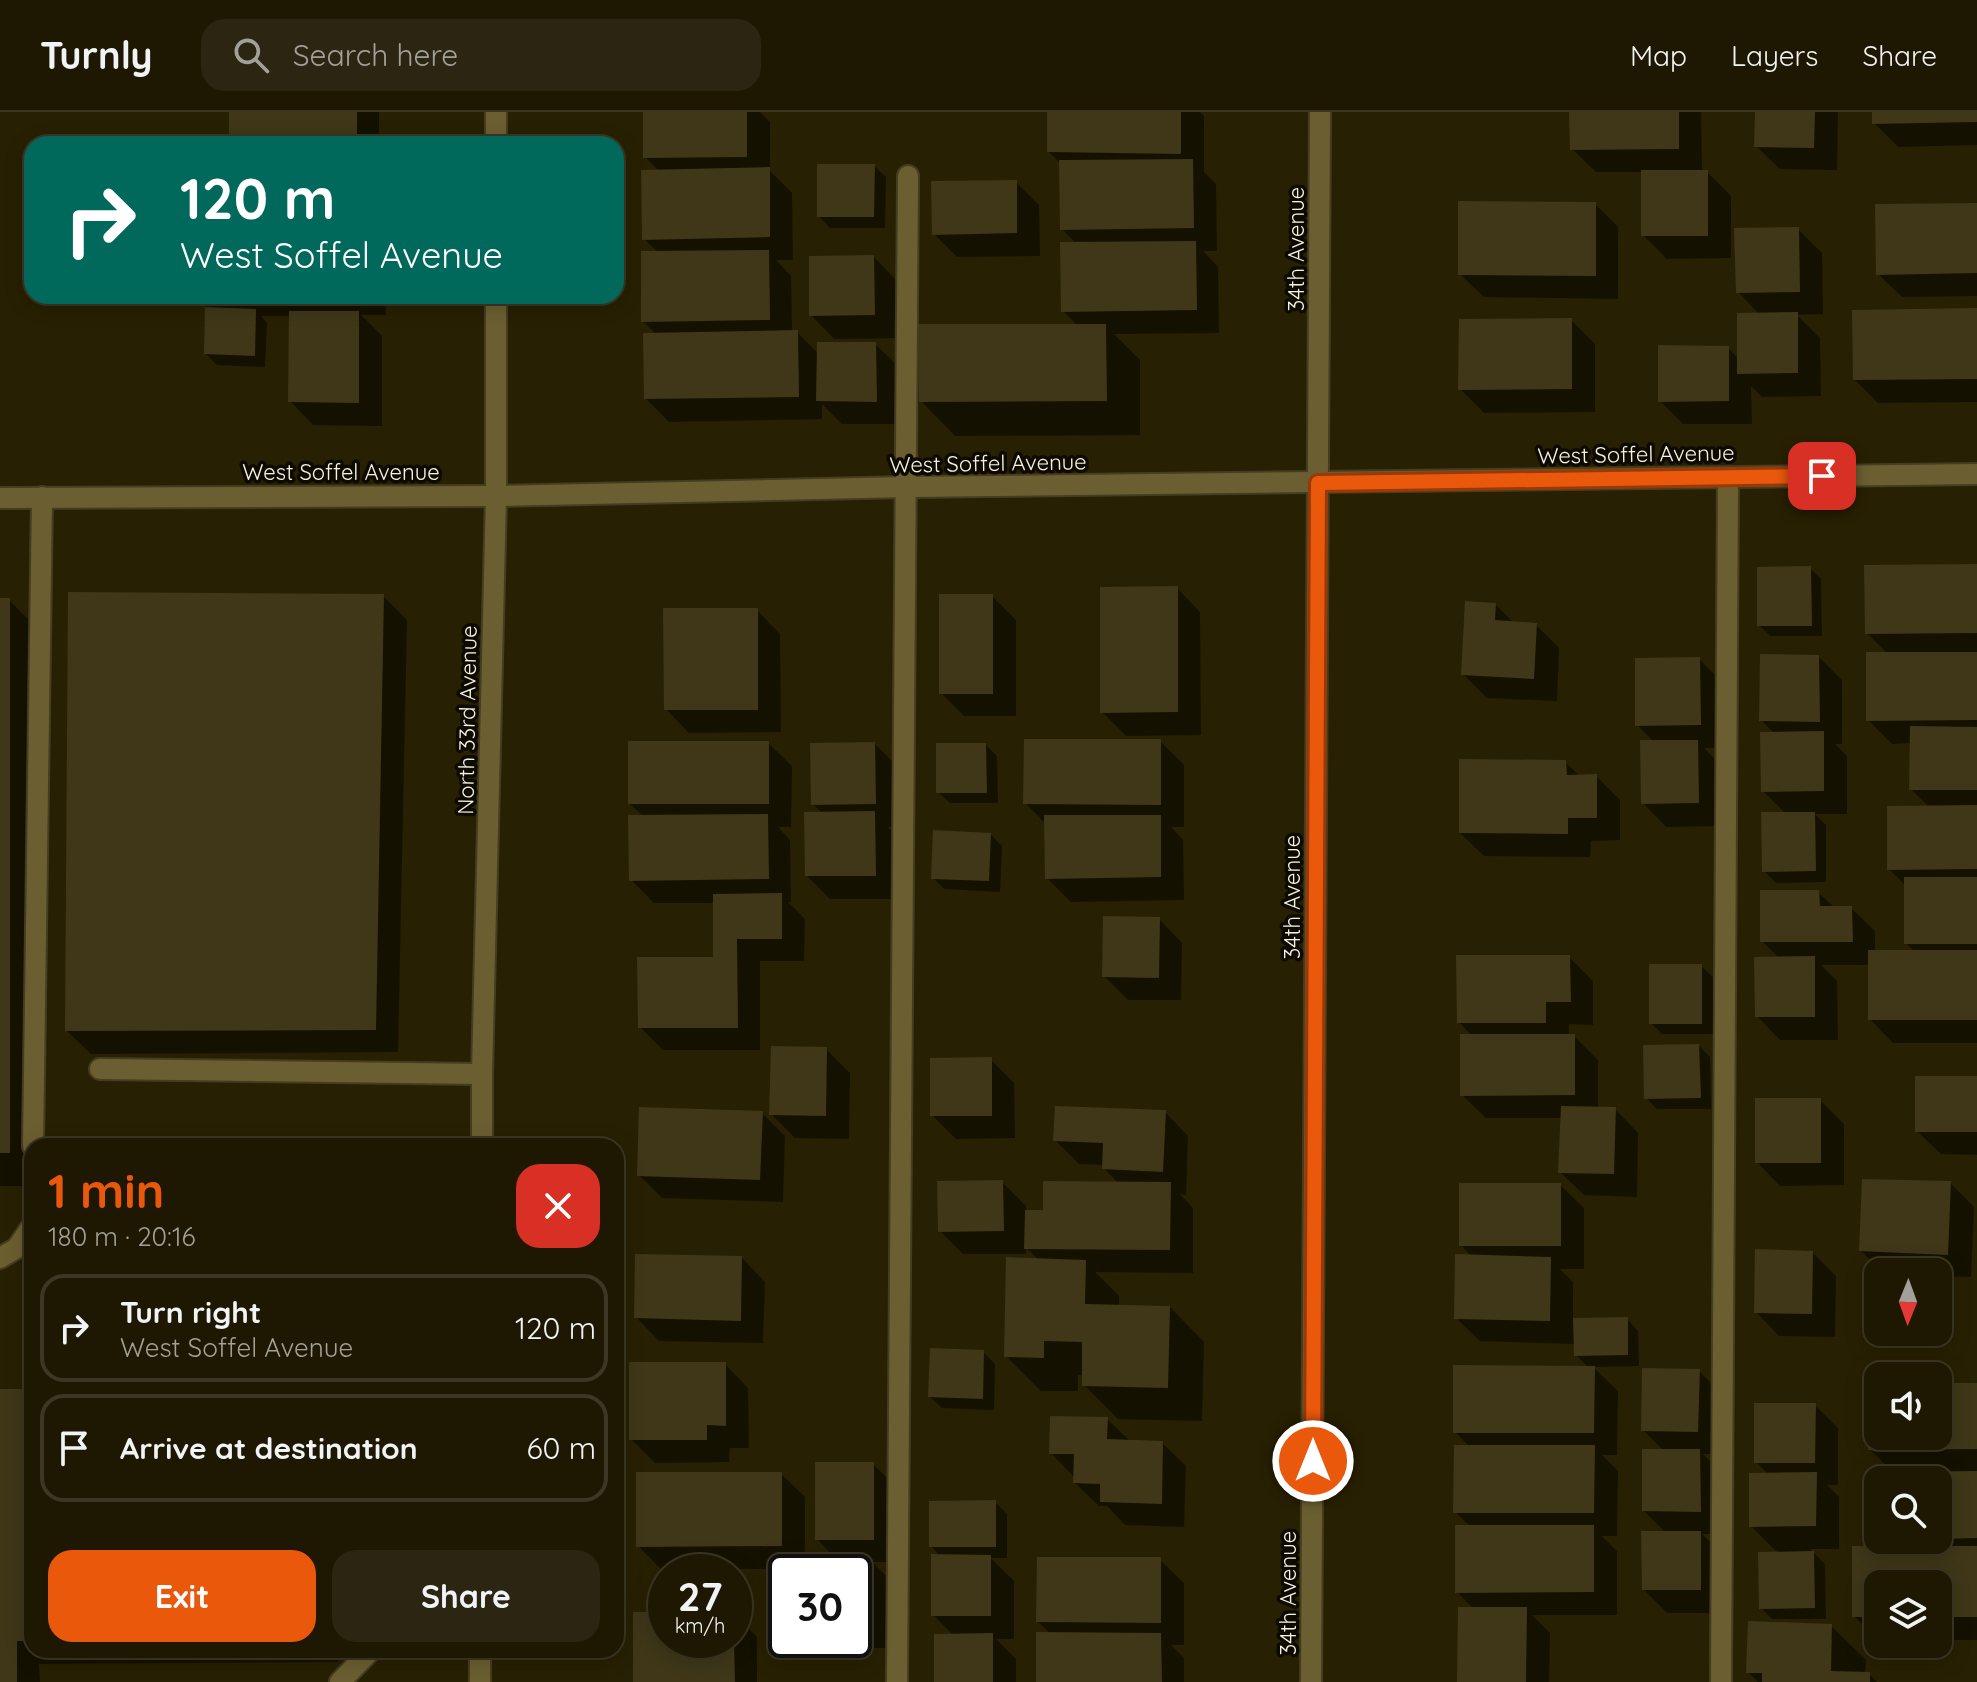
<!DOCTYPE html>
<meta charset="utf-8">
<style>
body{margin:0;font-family:Quicksand,sans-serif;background:#2b2511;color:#f1f3f6;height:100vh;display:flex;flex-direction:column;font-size:30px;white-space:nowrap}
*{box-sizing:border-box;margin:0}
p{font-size:26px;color:#a1a099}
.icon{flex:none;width:44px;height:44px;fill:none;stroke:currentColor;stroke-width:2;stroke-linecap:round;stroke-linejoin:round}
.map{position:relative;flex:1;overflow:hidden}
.drawer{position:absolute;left:24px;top:1026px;width:600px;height:520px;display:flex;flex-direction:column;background:#1e1802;border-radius:24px;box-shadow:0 4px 20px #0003,0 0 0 2px #3c3724}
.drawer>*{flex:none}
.banner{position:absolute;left:24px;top:24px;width:600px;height:168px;border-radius:24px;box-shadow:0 4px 20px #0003,0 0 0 2px #3c3724;background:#00695c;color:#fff;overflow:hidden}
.needle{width:52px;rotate:181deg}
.buttons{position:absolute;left:1864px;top:1146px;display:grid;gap:16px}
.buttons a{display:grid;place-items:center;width:88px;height:88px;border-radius:16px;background:#1e1802;box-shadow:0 4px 20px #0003,0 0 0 2px #3c3724;font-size:40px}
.speed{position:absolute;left:648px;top:1442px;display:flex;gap:16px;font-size:40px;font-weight:700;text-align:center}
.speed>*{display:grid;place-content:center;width:104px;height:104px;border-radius:50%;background:#1e1802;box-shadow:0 4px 20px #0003,0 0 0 2px #3c3724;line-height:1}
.speed small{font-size:20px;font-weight:400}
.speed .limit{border:4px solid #111;border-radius:12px;background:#fff;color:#111}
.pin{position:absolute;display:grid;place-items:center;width:68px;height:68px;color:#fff;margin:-34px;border-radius:16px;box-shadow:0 4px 12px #0006}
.me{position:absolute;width:88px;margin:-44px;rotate:0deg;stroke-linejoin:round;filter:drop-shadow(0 0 6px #0008)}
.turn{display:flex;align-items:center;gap:28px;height:168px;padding:0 24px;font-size:36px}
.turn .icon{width:104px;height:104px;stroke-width:2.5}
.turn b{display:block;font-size:56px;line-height:68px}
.round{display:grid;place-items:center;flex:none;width:84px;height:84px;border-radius:24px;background:#2b2511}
.head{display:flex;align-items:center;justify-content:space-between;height:136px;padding:0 24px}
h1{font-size:48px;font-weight:700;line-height:60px;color:#ea580c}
.cta{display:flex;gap:16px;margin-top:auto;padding:16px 24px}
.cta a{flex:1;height:92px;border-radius:24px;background:#ea580c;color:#fff;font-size:32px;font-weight:700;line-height:92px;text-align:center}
.cta a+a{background:#2b2511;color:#f1f3f6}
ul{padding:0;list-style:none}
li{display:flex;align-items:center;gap:24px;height:108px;margin:0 16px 12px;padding:0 8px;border:4px solid #3c3724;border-radius:24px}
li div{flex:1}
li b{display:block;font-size:30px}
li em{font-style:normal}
header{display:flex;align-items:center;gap:48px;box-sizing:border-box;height:112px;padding:0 40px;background:#1e1802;border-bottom:2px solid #3c3724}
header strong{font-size:38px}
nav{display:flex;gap:44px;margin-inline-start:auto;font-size:28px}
.search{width:560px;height:72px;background:#2b2511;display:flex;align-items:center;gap:20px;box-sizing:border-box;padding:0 28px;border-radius:24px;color:#a1a099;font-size:30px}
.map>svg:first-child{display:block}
</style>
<header>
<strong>Turnly</strong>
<div class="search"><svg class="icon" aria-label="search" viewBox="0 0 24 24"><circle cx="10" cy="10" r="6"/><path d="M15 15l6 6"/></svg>Search here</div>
<nav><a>Map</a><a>Layers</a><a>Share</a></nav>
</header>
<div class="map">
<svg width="1977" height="1570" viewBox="0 0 1977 1570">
<rect width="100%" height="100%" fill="#282002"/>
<g fill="#0007">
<rect x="231" y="0" width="148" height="32"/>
<polygon points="645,0 760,0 770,10 770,59 792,81 793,148 776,148 791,164 792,220 797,220 819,242 875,232 899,255 899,312 842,312 822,292 822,307 669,310 645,286 657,223 643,209 659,141 644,127 659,59 645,45"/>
<polygon points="1049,0 1200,0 1204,4 1204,60 1216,72 1217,139 1203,139 1218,155 1219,221 1114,222 1140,248 1140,323 955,324 921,289 1078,214 1063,199 1077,132 1062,117 1061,52 1049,40"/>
<polygon points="1571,0 1701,0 1702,60 1707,60 1731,84 1731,146 1667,147 1643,123 1643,60 1596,60 1572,37"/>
<polygon points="1757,0 1838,0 1837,58 1780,57 1756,34"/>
<polygon points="1874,0 1977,0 1977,33 1898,35 1874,11"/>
<polygon points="874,54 886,65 885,116 830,116 819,104"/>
<polygon points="1016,70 1039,93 1040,144 957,145 934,122"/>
<polygon points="1595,92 1618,115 1618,187 1484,185 1460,162"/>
<polygon points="1977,93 1977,184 1902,185 1878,162"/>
<polygon points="1798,117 1822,141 1823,202 1797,203 1820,226 1821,284 1762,285 1751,274 1752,312 1683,312 1660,289 1728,236 1739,247 1760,203 1738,180"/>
<polygon points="874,145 897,169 897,226 834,227 811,203"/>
<polygon points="195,184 385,184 386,203 361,203 382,224 382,314 313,313 290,289 291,204 261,204 267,211 265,255 217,253 206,242 207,196"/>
<polygon points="1977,198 1977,290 1878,291 1855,268"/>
<polygon points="1571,208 1595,232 1595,300 1484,301 1460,277"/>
<polygon points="1977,454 1977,931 1893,931 1870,907 1870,853 1821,853 1837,869 1838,928 1780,928 1757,904 1779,846 1762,829 1818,780 1835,796 1851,796 1875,819 1875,840 1915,840 1906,831 1906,774 1889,757 1930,696 1911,677 1912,631 1892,632 1868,608 1888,542 1867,521"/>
<polygon points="1810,456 1821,467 1822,524 1770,524 1759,513"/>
<polygon points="1177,476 1200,500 1201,623 1126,624 1102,600"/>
<polygon points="383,484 407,508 398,940 91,942 67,919"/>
<polygon points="992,484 1016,508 1016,604 964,604 941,581"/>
<polygon points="0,488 9,488 43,522 44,1034 32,1034 32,1074 0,1074"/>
<polygon points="1496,493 1514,511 1536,513 1559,536 1557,589 1487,586 1463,562"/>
<polygon points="757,498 780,522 781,620 689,621 666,597"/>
<polygon points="1819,545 1842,568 1842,632 1835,632 1847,644 1847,702 1815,702 1826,713 1826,770 1776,771 1764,759 1786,702 1763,679 1775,622 1761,608"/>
<polygon points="1699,547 1723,571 1724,636 1704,636 1721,653 1722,714 1666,715 1643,691 1654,630 1637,613"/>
<polygon points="1160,629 1184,653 1184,715 1171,715 1183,728 1184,788 1071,790 1047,766 1046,712 1025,691"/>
<polygon points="768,631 792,654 791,715 778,715 790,728 791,790 788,790 805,807 804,849 760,849 760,938 663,938 640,915 715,847 715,791 654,791 631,768 644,705 630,692"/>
<polygon points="875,632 898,655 899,715 888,715 898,725 898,787 830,787 807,764 823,702 813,692"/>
<polygon points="986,633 997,644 998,691 950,691 938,680"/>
<polygon points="1565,650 1580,664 1596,664 1620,688 1620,728 1591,729 1590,745 1484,744 1460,721"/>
<polygon points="990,722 1002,734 1000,780 944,777 933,766"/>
<polygon points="1159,807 1182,831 1181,888 1128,888 1104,864"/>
<polygon points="1569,845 1593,869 1593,913 1569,912 1569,924 1574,924 1598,948 1598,997 1615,997 1638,1021 1637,1085 1584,1083 1560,1060 1562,1006 1486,1006 1462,983 1472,924 1459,910"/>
<polygon points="1701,854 1713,865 1713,922 1662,922 1651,911"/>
<polygon points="1699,934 1710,945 1711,997 1657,997 1646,986"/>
<polygon points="826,937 850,961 849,1027 795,1026 771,1002"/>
<polygon points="991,948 1014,971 1015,1026 956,1027 932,1003"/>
<polygon points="1977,966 1977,1043 1941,1042 1917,1019"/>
<polygon points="1820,988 1844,1012 1844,1073 1780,1074 1757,1050"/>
<polygon points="1165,1000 1188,1024 1186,1083 1180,1082 1193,1096 1193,1161 1095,1160 1119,1184 1119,1195 1170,1195 1204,1230 1202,1309 1118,1307 1084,1273 1084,1263 1078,1263 1078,1279 1041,1279 1006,1244 1039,1148 1026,1136 1026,1142 963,1142 940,1119 1002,1070 1026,1094 1026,1100 1045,1100 1119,1072 1104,1056 1104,1053 1079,1052 1055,1028"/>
<polygon points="762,1001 785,1024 783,1090 662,1086 639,1063"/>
<polygon points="1950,1071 1974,1095 1971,1165 1938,1164 1938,1160 1883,1160 1861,1139"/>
<polygon points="1560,1073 1584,1096 1584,1157 1560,1157 1573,1170 1573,1208 1627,1207 1638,1219 1639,1254 1593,1255 1618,1279 1617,1343 1602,1343 1618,1359 1617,1424 1602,1424 1617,1439 1617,1503 1532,1503 1550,1521 1549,1570 1459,1570 1474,1497 1457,1480 1471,1415 1455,1400 1470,1335 1455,1320 1588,1255 1576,1243 1576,1232 1480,1229 1456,1206 1472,1145 1461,1133"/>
<polygon points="1812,1140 1836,1164 1835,1225 1779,1224 1756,1200"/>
<polygon points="742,1146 765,1170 763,1231 659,1229 636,1205"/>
<polygon points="983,1240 995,1252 994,1298 942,1296 930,1285"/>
<polygon points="725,1252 748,1276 749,1336 730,1336 729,1350 655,1351 631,1327"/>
<polygon points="1699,1259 1723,1283 1721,1342 1703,1342 1723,1363 1723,1422 1702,1422 1724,1444 1723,1501 1667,1501 1644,1478 1666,1421 1644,1399 1664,1339 1643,1318"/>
<polygon points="1938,1273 1977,1273 1977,1528 1938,1528 1938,1472 1878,1472 1878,1527 1854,1504 1854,1436 1918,1436 1913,1431 1900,1432 1897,1428 1938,1428 1938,1368 1878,1368 1878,1409 1877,1408 1876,1362 1894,1362 1870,1337 1878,1274 1878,1324 1938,1324"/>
<polygon points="0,1279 32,1279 32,1538 338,1538 338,1550 39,1552 40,1570 0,1570"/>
<polygon points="1815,1293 1838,1316 1838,1373 1827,1373 1839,1385 1839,1437 1810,1437 1825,1452 1826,1507 1772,1507 1761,1496 1778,1441 1751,1414 1768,1362 1756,1350"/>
<polygon points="1107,1307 1130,1329 1162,1331 1186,1354 1184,1415 1125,1413 1107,1394 1099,1394 1075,1371 1074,1365 1051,1341"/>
<polygon points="873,1352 896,1375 896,1450 872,1450 895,1473 894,1536 836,1536 828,1528 854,1528 854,1460 813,1460 839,1450 817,1427"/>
<polygon points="781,1362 805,1385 805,1457 661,1457 638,1434"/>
<polygon points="995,1390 1007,1402 1007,1446 991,1446 1014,1469 1014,1527 996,1527 1016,1547 1016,1570 936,1570 954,1524 933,1503 941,1445 931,1434"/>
<polygon points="1160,1448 1184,1471 1184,1533 1171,1533 1184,1546 1184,1570 1038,1570 1051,1522 1038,1510"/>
<polygon points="666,1502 666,1528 734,1528 734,1502 757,1525 757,1570 635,1570"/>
<polygon points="1831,1514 1866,1548 1865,1562 1869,1562 1877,1570 1758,1570 1748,1560"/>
</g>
<g fill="#3f3718">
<rect x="229" y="0" width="128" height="32"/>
<polygon points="643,0 747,0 747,45 643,46"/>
<polygon points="1047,0 1181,0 1181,42 1047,40"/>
<polygon points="1569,0 1679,0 1679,37 1570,38"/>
<polygon points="1755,0 1815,0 1814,36 1754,35"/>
<polygon points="1872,0 1977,0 1977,10 1872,12"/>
<polygon points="1193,47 1194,116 1060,118 1059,48"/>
<polygon points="817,52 875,52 874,105 817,105"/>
<polygon points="770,55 770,125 642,128 641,58"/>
<rect x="1641" y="58" width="67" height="66"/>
<polygon points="1017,68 1017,121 932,123 931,69"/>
<polygon points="1458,89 1596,90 1596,164 1458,163"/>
<polygon points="1977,91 1977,161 1876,163 1875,92"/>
<polygon points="1799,115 1800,180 1736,181 1734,116"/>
<polygon points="1196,129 1197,198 1061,200 1060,130"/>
<polygon points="769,138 770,208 641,210 641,139"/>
<polygon points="874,143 875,203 809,204 809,144"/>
<polygon points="205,195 256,197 255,244 204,242"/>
<polygon points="1977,196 1977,267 1853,268 1852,198"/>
<polygon points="289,199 359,199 359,291 288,290"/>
<polygon points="1798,200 1798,261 1737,262 1737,201"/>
<polygon points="1572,206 1572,277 1458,278 1459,207"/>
<polygon points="918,212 1106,212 1107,289 919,290"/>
<polygon points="798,218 799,285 644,287 643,221"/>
<polygon points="817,230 876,230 877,290 816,289"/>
<polygon points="1658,233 1729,234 1729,289 1658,290"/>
<polygon points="1977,452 1977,521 1865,522 1864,453"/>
<polygon points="1811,454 1812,514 1757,514 1757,455"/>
<polygon points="1178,474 1178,600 1100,601 1100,475"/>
<polygon points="68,480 384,482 376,918 65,919"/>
<rect x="939" y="482" width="54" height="100"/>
<rect x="0" y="486" width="10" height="555"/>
<polygon points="1465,489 1496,491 1495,508 1537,511 1534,567 1461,563"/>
<polygon points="663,496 758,496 758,598 664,598"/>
<polygon points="1866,540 1977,540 1977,608 1866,609"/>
<polygon points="1760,542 1819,543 1820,610 1759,609"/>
<polygon points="1700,545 1701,613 1635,614 1635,546"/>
<polygon points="1910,614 1977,615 1977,678 1909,678"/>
<polygon points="1824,619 1824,679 1761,680 1760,620"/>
<polygon points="1024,627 1161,627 1161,693 1023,692"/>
<polygon points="1640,628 1698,628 1699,691 1641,692"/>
<rect x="628" y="629" width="141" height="63"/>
<polygon points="875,630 876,692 811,693 810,631"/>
<polygon points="936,631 986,631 987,681 936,681"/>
<polygon points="1459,647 1566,648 1567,663 1597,662 1597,706 1568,706 1568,722 1459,721"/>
<polygon points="1977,693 1977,757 1887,758 1887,694"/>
<polygon points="875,699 876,764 805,764 804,700"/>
<polygon points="1761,700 1815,700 1816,759 1762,760"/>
<polygon points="768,702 769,767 629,769 628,703"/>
<polygon points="1044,703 1161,703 1161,765 1045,767"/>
<polygon points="933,718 991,721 989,769 931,767"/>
<rect x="1904" y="765" width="73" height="67"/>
<polygon points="1760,778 1819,778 1820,794 1852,794 1853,830 1760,830"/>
<polygon points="782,781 782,827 737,827 738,916 638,916 637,845 713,845 713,782"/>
<polygon points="1103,804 1160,805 1159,866 1102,865"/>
<rect x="1868" y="838" width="109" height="70"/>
<polygon points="1456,843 1570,843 1571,890 1546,890 1546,911 1457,911"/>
<polygon points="1815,844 1815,905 1755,905 1754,845"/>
<rect x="1649" y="852" width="53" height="60"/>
<polygon points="1460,922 1575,922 1575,983 1460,984"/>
<polygon points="1699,932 1701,986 1644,987 1643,933"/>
<polygon points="771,934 827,935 826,1004 769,1003"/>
<polygon points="992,945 992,1004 930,1004 930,946"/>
<rect x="1915" y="964" width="62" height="56"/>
<rect x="1755" y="986" width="66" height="65"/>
<polygon points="1055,994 1166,998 1163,1060 1102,1057 1103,1031 1053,1029"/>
<polygon points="1561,994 1616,995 1614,1062 1558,1061"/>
<polygon points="639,995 763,999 760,1068 637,1064"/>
<polygon points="1862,1067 1951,1069 1948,1143 1859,1139"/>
<polygon points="1003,1068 1004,1119 938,1120 937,1069"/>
<polygon points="1043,1069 1171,1070 1170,1138 1024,1137 1025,1098 1043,1098"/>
<rect x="1459" y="1071" width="102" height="63"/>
<polygon points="1755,1137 1813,1139 1812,1202 1754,1201"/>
<polygon points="635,1142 742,1144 741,1209 634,1206"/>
<polygon points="1455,1142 1551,1145 1550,1209 1454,1207"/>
<polygon points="1006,1145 1086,1148 1085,1192 1170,1194 1168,1276 1082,1274 1082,1230 1044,1229 1044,1246 1004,1245"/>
<polygon points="1628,1205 1628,1243 1574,1244 1573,1206"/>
<polygon points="930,1236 984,1238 983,1287 928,1285"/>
<polygon points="629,1250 726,1250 726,1314 707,1313 707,1328 629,1328"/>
<polygon points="1453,1253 1595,1254 1594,1321 1453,1321"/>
<polygon points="1642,1256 1700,1257 1698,1320 1641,1319"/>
<polygon points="1938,1271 1977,1271 1977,1337 1868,1338 1866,1272 1878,1272 1878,1324 1938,1324"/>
<polygon points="0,1277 32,1277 32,1529 17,1529 17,1570 0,1570"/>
<polygon points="1754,1291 1816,1291 1815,1351 1754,1351"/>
<polygon points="1050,1304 1108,1305 1107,1327 1163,1329 1162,1392 1100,1390 1100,1372 1073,1371 1074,1342 1049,1342"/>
<polygon points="1454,1333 1595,1333 1594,1401 1453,1401"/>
<polygon points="1642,1337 1700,1337 1701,1400 1642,1399"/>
<rect x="815" y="1350" width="59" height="78"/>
<polygon points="1977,1359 1977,1426 1938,1427 1938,1368 1878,1368 1878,1409 1875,1409 1874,1360"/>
<polygon points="636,1360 782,1360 782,1434 636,1435"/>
<polygon points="1817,1360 1816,1414 1749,1415 1749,1361"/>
<polygon points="996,1388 996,1435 929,1435 929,1389"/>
<polygon points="1455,1413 1594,1413 1594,1480 1455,1481"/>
<polygon points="1641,1419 1701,1419 1701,1478 1642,1478"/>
<polygon points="1852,1434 1977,1434 1977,1505 1938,1505 1938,1472 1878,1472 1878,1505 1852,1505"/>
<polygon points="1814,1439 1815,1496 1759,1497 1758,1440"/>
<polygon points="931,1442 991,1443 991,1504 931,1504"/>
<polygon points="1037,1445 1161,1445 1161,1511 1036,1510"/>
<polygon points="811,1448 872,1448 871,1513 854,1513 854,1460 811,1460"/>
<polygon points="1458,1495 1527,1495 1526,1570 1457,1570"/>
<polygon points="633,1500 666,1500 666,1528 734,1528 735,1570 633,1570"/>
<polygon points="1748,1509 1832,1512 1831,1559 1870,1560 1870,1570 1762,1570 1762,1561 1746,1561"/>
<polygon points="1036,1520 1161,1521 1162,1570 1036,1570"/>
<polygon points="993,1521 993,1570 934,1570 934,1522"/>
</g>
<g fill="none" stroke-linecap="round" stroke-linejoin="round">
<g stroke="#453d21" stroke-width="24">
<g id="lane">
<polyline points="100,957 482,962"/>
<polyline points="33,1034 42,385"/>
<polyline points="0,1146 17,1136 32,1114"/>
<polyline points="340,1570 371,1538"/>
<polyline points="897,1570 908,64"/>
<polyline points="1721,1570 1728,365"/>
</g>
</g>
<g stroke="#453d21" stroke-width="24">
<g id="street">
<polyline points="496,0 496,32"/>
<polyline points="0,386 496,384 907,375 1977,362"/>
<polyline points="482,1034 482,962 496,384 496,184"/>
<polyline points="480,1570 480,1538"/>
<polyline points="1311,1570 1320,0"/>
</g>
</g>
<use href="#lane" stroke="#6b5f31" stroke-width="20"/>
<use href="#street" stroke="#6b5f31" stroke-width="20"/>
</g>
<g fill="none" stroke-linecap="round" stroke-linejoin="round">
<g stroke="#983908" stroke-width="20">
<polyline id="route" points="1313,1349 1318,371 1822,364"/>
</g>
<use href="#route" stroke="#ea580c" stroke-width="14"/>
</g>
<g text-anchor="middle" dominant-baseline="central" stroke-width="7" stroke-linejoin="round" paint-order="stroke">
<g font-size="22" fill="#f7f2e1" stroke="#0d0a01">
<text transform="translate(1296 137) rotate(-90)">34th Avenue</text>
<text transform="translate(1636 342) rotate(-1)">West Soffel Avenue</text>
<text transform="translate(988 351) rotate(-1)">West Soffel Avenue</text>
<text x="341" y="360">West Soffel Avenue</text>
<text transform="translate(467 608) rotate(-89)">North 33rd Avenue</text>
<text transform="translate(1292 785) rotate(-90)">34th Avenue</text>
<text transform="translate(1288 1481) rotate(-90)">34th Avenue</text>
</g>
</g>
</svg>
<div class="buttons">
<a><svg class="needle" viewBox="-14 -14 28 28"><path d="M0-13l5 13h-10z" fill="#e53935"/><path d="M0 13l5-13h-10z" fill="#a1a099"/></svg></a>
<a><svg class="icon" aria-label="sound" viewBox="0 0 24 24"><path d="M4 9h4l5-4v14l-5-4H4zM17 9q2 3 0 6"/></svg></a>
<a><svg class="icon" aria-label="search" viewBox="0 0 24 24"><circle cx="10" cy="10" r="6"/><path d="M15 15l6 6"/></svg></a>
<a><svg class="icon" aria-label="layers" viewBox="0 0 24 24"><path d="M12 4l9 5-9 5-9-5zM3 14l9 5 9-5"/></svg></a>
</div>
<div class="speed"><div>27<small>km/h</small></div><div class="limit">30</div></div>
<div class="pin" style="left:1822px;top:364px;background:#d93025"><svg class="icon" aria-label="arrive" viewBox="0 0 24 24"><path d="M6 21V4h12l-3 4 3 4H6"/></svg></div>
<svg class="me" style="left:1313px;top:1349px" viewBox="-20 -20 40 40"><circle r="17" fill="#ea580c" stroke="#fff" stroke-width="3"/><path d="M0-11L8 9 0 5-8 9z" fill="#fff"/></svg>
<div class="banner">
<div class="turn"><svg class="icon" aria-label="right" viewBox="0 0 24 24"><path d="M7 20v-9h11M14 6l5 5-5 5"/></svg><div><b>120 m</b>West Soffel Avenue</div></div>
</div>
<section class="drawer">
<div class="head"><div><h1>1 min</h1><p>180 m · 20:16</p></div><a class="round" style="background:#d93025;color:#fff"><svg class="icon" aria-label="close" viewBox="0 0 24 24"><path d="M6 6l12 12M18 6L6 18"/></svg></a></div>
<ul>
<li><svg class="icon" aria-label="right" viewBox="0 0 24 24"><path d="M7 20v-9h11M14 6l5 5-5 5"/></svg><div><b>Turn right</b><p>West Soffel Avenue</p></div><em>120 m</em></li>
<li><svg class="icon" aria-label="arrive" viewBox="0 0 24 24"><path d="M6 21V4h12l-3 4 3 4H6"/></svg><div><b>Arrive at destination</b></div><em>60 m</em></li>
</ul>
<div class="cta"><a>Exit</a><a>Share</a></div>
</section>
</div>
